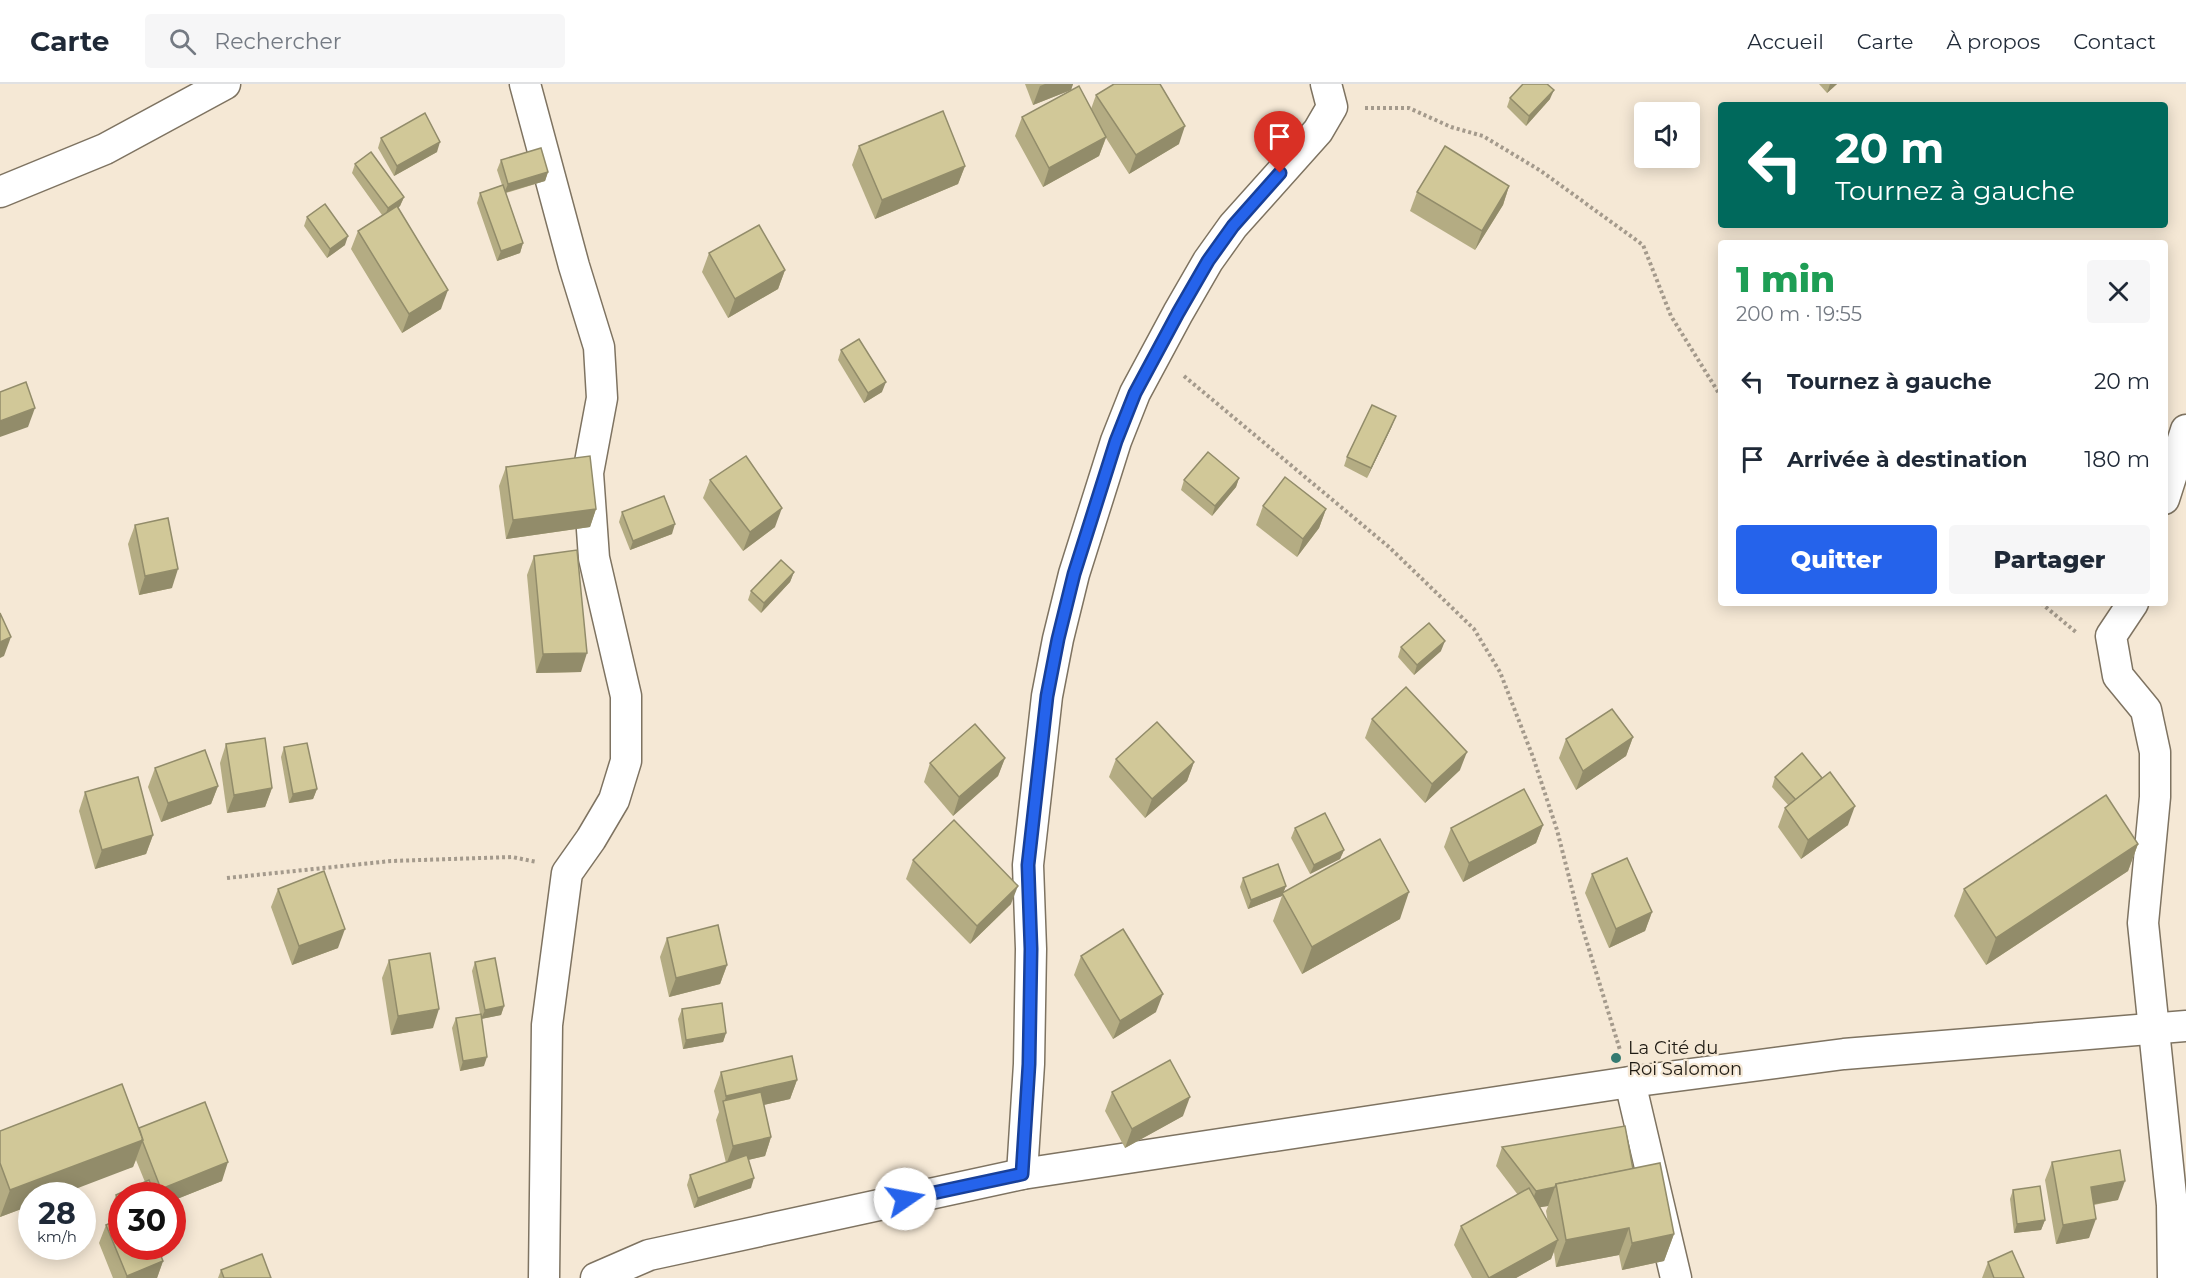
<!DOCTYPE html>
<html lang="fr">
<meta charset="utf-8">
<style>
body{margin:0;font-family:Montserrat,sans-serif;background:#f6f6f7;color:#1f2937;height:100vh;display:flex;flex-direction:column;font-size:22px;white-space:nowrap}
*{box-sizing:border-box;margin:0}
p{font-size:20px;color:#747a83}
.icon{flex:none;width:33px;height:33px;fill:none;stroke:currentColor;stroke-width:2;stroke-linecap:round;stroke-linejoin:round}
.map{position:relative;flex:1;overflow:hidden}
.panel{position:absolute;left:1718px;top:156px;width:450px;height:366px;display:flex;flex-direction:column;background:#fff;border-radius:6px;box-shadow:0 3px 15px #0003}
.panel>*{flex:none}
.guide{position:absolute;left:1718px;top:18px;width:450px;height:126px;border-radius:6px;box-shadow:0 3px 15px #0003;background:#00695c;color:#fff;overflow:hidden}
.tools{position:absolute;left:1634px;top:18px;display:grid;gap:12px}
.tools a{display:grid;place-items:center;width:66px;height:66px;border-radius:6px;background:#fff;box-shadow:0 3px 15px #0003;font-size:30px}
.speed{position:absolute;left:18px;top:1098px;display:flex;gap:12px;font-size:30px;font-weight:700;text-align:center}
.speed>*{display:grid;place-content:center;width:78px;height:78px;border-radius:50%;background:#fff;box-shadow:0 3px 15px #0003;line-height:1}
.speed small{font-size:15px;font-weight:400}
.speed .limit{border:9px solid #d22;background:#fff;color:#111}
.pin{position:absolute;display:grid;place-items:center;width:51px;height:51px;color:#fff;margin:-62px -26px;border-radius:50% 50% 50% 0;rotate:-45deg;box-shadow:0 0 6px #0007}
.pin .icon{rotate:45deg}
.me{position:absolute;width:66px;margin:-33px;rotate:78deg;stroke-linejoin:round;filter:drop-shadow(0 0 4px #0008)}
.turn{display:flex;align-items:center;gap:21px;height:126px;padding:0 18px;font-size:27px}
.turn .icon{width:78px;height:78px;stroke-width:2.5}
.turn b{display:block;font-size:42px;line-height:51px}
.round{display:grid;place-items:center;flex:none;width:63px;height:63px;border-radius:6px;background:#f6f6f7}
.head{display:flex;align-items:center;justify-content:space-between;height:102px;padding:0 18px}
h1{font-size:36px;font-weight:800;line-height:45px;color:#1e9e55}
.button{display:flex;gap:12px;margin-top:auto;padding:12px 18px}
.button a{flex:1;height:69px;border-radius:6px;background:#2563eb;color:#fff;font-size:24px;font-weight:800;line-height:69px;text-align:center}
.button a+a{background:#f6f6f7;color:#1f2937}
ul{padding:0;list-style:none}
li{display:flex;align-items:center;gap:18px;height:78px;padding:0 18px}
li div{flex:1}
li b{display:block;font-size:22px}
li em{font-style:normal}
header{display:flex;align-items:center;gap:36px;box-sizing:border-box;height:84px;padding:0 30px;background:#fff;border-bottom:2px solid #e0e1e3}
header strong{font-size:28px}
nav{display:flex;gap:33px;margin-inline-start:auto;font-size:21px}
.search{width:420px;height:54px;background:#f6f6f7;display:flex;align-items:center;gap:15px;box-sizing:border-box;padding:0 21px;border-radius:6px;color:#747a83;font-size:22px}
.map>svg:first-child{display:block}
</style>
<header>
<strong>Carte</strong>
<div class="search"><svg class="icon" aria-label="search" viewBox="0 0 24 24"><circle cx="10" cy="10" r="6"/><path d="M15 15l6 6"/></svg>Rechercher</div>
<nav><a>Accueil</a><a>Carte</a><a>À propos</a><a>Contact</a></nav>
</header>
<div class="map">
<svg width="2186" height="1194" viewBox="0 0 2186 1194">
<rect width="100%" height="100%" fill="#f5e8d5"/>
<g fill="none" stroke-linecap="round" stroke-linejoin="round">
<g stroke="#7e7361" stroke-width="33">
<g id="minor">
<polyline points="525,0 574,182 599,263 602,314 588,389 594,474 626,612 626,677 614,716 591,755 567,789 547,941 544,1194"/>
<polyline points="0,108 105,65 225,0"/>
<polyline points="2164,415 2186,346"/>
<polyline points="2133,519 2111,552 2118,592 2146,626 2155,668 2155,713 2143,839 2172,1121 2173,1194"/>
<polyline points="1630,998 1676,1194"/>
<polyline points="1022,1090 1029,980 1031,865 1028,781 1047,612 1058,555 1074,490 1116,357 1135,309 1178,229 1208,177 1233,142 1318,47 1332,23 1326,0"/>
<polyline points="596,1194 649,1171 1022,1090 1630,998 1844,970 2186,942"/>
</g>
</g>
<g stroke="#a49a8c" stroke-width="4" stroke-dasharray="3 3" stroke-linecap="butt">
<polyline points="1365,24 1409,24 1451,43 1483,52 1541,87 1643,161 1671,232 1720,311"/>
<polyline points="1184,292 1389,463 1474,545 1500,588 1533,673 1557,746 1580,836 1620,966"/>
<polyline points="2041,519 2077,549"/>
<polyline points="227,794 391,777 512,773 537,778"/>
</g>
<use href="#minor" stroke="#fff" stroke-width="30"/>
</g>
<g fill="#b4ac83" fill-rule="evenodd">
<polygon points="1025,0 1073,0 1071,6 1033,21"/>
<polygon points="1819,0 1837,0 1827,9"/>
<polygon points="1096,11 1179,60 1129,90 1106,54 1099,72 1043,103 1015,52 1022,33 1091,25"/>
<polygon points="1510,14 1550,15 1526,42 1507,23"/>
<polygon points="381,54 437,68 394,92 378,64"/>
<polygon points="859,62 965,82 958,100 875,135 852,81"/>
<polygon points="501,76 548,88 545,97 506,109 523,159 520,169 497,177 477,119 480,109 502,101 497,86"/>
<polygon points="355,80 404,113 400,122 398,124 441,225 402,249 351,165 358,147 382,131 352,89"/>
<polygon points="1509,102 1503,121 1475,166 1410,127 1417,108"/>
<polygon points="307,133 345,161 327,174 304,142"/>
<polygon points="709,169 785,186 778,205 728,234 702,188"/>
<polygon points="841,266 882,308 864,319 838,276"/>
<polygon points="1392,342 1367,394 1344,382 1347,373"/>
<polygon points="506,383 596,425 590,443 506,455 499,402"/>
<polygon points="1239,394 1236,403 1212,432 1181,406 1184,396"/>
<polygon points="710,396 775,443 743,467 703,414"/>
<polygon points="1263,422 1326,425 1319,444 1297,473 1256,441"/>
<polygon points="622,428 672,450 630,466 619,438"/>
<polygon points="135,441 172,504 139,511 128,460"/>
<polygon points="534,472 581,588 536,589 527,491"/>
<polygon points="794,488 790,498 761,529 748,516 751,507"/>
<polygon points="1401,563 1441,567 1414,591 1398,573"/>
<polygon points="1372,635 1460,686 1425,719 1365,654"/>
<polygon points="1633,653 1626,672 1576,706 1559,674 1566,655"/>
<polygon points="226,660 272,704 265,723 227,729 220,679"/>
<polygon points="284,663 317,705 313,715 289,719 281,673"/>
<polygon points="1005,674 998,692 953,732 924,698 930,679"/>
<polygon points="1116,675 1194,678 1187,697 1145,734 1109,693"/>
<polygon points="155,684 218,702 211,720 161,738 148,703"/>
<polygon points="1775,693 1848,741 1801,775 1778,743 1785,724 1789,722 1772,703"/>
<polygon points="85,708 153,751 146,770 95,785 79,727"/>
<polygon points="1543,741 1536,759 1463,798 1444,763 1451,744"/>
<polygon points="1295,744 1344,766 1340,775 1310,790 1291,754"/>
<polygon points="2138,760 2128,787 1986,881 1954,832 1964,805"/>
<polygon points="913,776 1011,820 970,860 906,795"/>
<polygon points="1592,790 1652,828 1645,847 1609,864 1585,809"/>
<polygon points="1243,794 1286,802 1283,809 1400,835 1302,890 1273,837 1282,812 1248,825 1240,803"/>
<polygon points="278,805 338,864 292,881 271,823"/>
<polygon points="667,854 727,881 720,900 669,913 660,873"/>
<polygon points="1081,872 1156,928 1113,955 1074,891"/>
<polygon points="389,876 433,944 391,951 382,894"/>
<polygon points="475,878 504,922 501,931 481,935 484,982 460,987 452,944 456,934 480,930 472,887"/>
<polygon points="682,925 726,949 723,958 683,965 678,935"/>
<polygon points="721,988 797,996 790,1015 764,1021 771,1053 765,1072 748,1076 751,1104 694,1124 687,1101 690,1091 726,1079 716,1036 719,1028 714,1007"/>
<polygon points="1112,1008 1183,1032 1125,1064 1105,1027"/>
<polygon points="139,1044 222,1097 172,1117 172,1112 122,1112 122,1162 162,1163 158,1165 163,1177 157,1194 113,1194 99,1159 106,1141 112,1138 109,1129 116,1111 145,1098 136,1076 133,1083 32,1112 32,1121 0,1133 0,1047"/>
<path d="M1502,1063L1633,1085L1674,1150L1664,1177L1622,1186L1619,1171L1556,1183L1554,1168L1551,1175L1516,1194H1472L1454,1161L1461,1142L1518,1111L1496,1082ZM1548,1122L1546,1127L1548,1139L1540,1123Z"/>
<polygon points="2052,1078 2118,1116 2094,1121 2089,1154 2056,1160 2045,1096"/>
<polygon points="2013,1106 2045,1136 2041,1146 2014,1149 2010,1115"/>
<polygon points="1988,1178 2024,1194 1982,1194"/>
<polygon points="221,1186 271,1194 218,1194"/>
</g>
<g fill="#928c6a">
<polygon points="1045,0 1073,0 1071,6 1033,21 1040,2"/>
<polygon points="1830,0 1837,0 1827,9"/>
<polygon points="1554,6 1550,15 1526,42 1529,32"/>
<polygon points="1185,42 1179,60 1129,90 1136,71"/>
<polygon points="1106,53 1099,72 1043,103 1049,84"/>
<polygon points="440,58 437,68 394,92 397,82"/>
<polygon points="965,82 958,100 875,135 882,116"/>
<polygon points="548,88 545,97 504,109 508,100"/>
<polygon points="1509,102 1503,121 1475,166 1482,147"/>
<polygon points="404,113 400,122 384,134 388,124"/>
<polygon points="348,152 345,161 327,174 330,165"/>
<polygon points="523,159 520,169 497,177 501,167"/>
<polygon points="785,186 778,205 728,234 735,215"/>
<polygon points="448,206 441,225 402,249 409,230"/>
<polygon points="886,298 882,308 864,319 868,309"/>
<polygon points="35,324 28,343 0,353 0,337"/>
<polygon points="1396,332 1392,342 1367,394 1371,384"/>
<polygon points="1239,394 1236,403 1212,432 1215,422"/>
<polygon points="782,424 775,443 743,467 750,448"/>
<polygon points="596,425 590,443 506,455 513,436"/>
<polygon points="1326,425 1319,444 1297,473 1303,455"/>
<polygon points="675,440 672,450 630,466 633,457"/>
<polygon points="178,485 172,504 139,511 145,492"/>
<polygon points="794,488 790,498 761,529 764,519"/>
<polygon points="11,553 4,572 0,574 0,558"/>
<polygon points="1445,557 1441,567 1414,591 1417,581"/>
<polygon points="587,569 581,588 536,589 543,570"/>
<polygon points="1633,653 1626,672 1576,706 1583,687"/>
<polygon points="1467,668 1460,686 1425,719 1432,700"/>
<polygon points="1005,674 998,692 953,732 959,713"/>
<polygon points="1194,678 1187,697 1145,734 1152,715"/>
<polygon points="218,702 211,720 161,738 168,719"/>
<polygon points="272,704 265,723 227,729 234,711"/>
<polygon points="317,705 313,715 289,719 293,710"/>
<polygon points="1855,722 1848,741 1801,775 1808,756"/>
<polygon points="1543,741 1536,759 1463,798 1469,779"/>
<polygon points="153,751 146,770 95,785 102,766"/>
<polygon points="2138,760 2128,787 1986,881 1996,854"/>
<polygon points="1344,766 1340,775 1310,790 1314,781"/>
<polygon points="1018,802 1011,820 970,860 977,842"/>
<polygon points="1286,802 1282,812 1248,825 1251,816"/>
<polygon points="1409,808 1400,835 1302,890 1312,863"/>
<polygon points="1652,828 1645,847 1609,864 1616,845"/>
<polygon points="345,845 338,864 292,881 299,862"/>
<polygon points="727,881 720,900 669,913 676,894"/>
<polygon points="1163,910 1156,928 1113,955 1120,937"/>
<polygon points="504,922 501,931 481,935 485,926"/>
<polygon points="439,925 433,944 391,951 398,932"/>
<polygon points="726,949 723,958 683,965 686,956"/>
<polygon points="487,973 484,982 460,987 463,977"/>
<polygon points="797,996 790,1015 726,1029 724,1020 726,1012"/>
<polygon points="1190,1013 1183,1032 1125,1064 1132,1045"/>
<polygon points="771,1053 765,1072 726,1081 733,1062"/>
<polygon points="143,1056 133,1083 57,1112 32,1112 32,1121 0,1133 10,1106"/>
<polygon points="228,1078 222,1097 172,1117 172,1112 159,1112 161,1105"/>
<polygon points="754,1094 751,1104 694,1124 698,1114"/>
<polygon points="2125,1097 2118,1116 2084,1122 2091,1103"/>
<polygon points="1555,1103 1548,1122 1529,1125 1536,1107"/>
<polygon points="2096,1135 2089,1154 2056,1160 2063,1141"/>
<polygon points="2045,1136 2041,1146 2014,1149 2017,1140"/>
<polygon points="1629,1144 1619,1171 1556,1183 1566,1156"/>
<polygon points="1674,1150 1664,1177 1622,1186 1632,1159"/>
<polygon points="1558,1156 1551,1175 1516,1194 1489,1194"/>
<polygon points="163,1177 157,1194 126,1194 127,1192"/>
</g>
<g fill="#d1c898" stroke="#928c6a" stroke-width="1.5">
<polygon points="1114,0 1160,0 1185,42 1136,71 1096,11"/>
<polygon points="1523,0 1547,0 1554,6 1529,32 1510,14"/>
<polygon points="1079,2 1106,53 1049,84 1022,33"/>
<polygon points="943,27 965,82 882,116 859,62"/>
<polygon points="425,29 440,58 397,82 381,54"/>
<polygon points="1445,62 1509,102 1482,147 1417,108"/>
<polygon points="541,64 548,88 508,100 501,76"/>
<polygon points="371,68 404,113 388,124 355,80"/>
<polygon points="503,101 523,159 501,167 480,109"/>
<polygon points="325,120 348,152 330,165 307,133"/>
<polygon points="397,122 448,206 409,230 358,147"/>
<polygon points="759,141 785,186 735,215 709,169"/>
<polygon points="859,255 886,298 868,309 841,266"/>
<polygon points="26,298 35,324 0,337 0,308"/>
<polygon points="1372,321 1396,332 1371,384 1347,373"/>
<polygon points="1208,368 1239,394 1215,422 1184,396"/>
<polygon points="590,372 596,425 513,436 506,383"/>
<polygon points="746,372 782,424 750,448 710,396"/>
<polygon points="1285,393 1326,425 1303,455 1263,422"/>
<polygon points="664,412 675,440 633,457 622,428"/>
<polygon points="168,434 178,485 145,492 135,441"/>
<polygon points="577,466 587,569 543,570 534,472"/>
<polygon points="781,476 794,488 764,519 751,507"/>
<polygon points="0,529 11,553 0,558"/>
<polygon points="1429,539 1445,557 1417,581 1401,563"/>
<polygon points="1406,603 1467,668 1432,700 1372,635"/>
<polygon points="1612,625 1633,653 1583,687 1566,655"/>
<polygon points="1157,638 1194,678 1152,715 1116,675"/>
<polygon points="975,640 1005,674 959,713 930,679"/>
<polygon points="265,654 272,704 234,711 226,660"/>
<polygon points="307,659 317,705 293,710 284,663"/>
<polygon points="205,666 218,702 168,719 155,684"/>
<polygon points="1802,669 1822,694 1796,716 1775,693"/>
<polygon points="1830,688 1855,722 1808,756 1785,724"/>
<polygon points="138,693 153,751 102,766 85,708"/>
<polygon points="1524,705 1543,741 1469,779 1451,744"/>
<polygon points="2106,711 2138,760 1996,854 1964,805"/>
<polygon points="1325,729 1344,766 1314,781 1295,744"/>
<polygon points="954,736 1018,802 977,842 913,776"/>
<polygon points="1380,755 1409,808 1312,863 1282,809"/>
<polygon points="1627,774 1652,828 1616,845 1592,790"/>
<polygon points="1278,780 1286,802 1251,816 1243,794"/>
<polygon points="324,787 345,845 299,862 278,805"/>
<polygon points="718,841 727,881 676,894 667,854"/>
<polygon points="1123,845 1163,910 1120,937 1081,872"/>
<polygon points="430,869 439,925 398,932 389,876"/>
<polygon points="495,874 504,922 485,926 475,878"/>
<polygon points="722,919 726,949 686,956 682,925"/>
<polygon points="481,930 487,973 463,977 456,934"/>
<polygon points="792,972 797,996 726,1012 721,988"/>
<polygon points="1170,976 1190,1013 1132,1045 1112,1008"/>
<polygon points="122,1000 143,1056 10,1106 0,1079 0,1047"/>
<polygon points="761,1008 771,1053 733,1062 723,1017"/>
<polygon points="205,1018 228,1078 161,1105 142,1056 143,1056 139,1044"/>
<polygon points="1625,1042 1633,1085 1556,1100 1555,1103 1536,1107 1502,1063"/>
<polygon points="2120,1066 2125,1097 2091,1103 2096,1135 2063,1141 2052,1078"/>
<polygon points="747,1071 754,1094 698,1114 690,1091"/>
<polygon points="1660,1079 1674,1150 1632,1159 1629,1144 1566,1156 1556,1100"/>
<polygon points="149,1096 156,1112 122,1112 122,1125 116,1111"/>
<polygon points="2040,1102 2045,1136 2017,1140 2013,1106"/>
<polygon points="1529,1104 1558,1156 1489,1194 1461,1142"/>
<polygon points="122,1134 122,1162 157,1162 163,1177 127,1192 106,1141"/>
<polygon points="2012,1167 2024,1194 1994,1194 1988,1178"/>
<polygon points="262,1170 271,1194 224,1194 221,1186"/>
</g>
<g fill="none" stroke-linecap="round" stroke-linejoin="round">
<g stroke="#184099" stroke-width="15">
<polyline id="route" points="905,1115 1022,1090 1029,980 1031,865 1028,781 1047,612 1058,555 1074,490 1116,357 1135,309 1178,229 1208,177 1233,142 1280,89"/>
</g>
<use href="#route" stroke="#2563eb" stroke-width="10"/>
</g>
<circle fill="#347a70" stroke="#f5e8d5" stroke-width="2" cx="1616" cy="974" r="6"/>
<g text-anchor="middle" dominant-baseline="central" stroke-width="4.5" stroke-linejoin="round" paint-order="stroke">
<g font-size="18" fill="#1f1b14" stroke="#f5e8d5" text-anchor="start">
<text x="1628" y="964">La Cité du<tspan x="1628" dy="21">Roi Salomon</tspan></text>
</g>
</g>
</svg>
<div class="tools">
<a><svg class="icon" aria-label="sound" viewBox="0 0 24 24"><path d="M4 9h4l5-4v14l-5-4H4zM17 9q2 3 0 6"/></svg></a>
</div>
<div class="speed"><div>28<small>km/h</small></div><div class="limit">30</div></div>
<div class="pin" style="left:1280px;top:89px;background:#d93025"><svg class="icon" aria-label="arrive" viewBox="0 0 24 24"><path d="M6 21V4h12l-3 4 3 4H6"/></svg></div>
<svg class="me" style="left:905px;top:1115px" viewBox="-20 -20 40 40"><circle r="19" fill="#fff"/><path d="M0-13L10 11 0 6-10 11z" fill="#2563eb"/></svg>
<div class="guide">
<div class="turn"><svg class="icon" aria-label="left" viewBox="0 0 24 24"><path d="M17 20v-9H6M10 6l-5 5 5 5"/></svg><div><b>20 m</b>Tournez à gauche</div></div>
</div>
<section class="panel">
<div class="head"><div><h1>1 min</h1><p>200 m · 19:55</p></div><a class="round"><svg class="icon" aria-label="close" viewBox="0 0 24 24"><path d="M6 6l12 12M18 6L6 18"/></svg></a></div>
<ul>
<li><svg class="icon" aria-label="left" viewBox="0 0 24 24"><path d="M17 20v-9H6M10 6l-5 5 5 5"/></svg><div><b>Tournez à gauche</b></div><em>20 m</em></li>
<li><svg class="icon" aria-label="arrive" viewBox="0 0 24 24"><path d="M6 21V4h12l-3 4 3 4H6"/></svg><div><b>Arrivée à destination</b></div><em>180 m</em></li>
</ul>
<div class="button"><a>Quitter</a><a>Partager</a></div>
</section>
</div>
